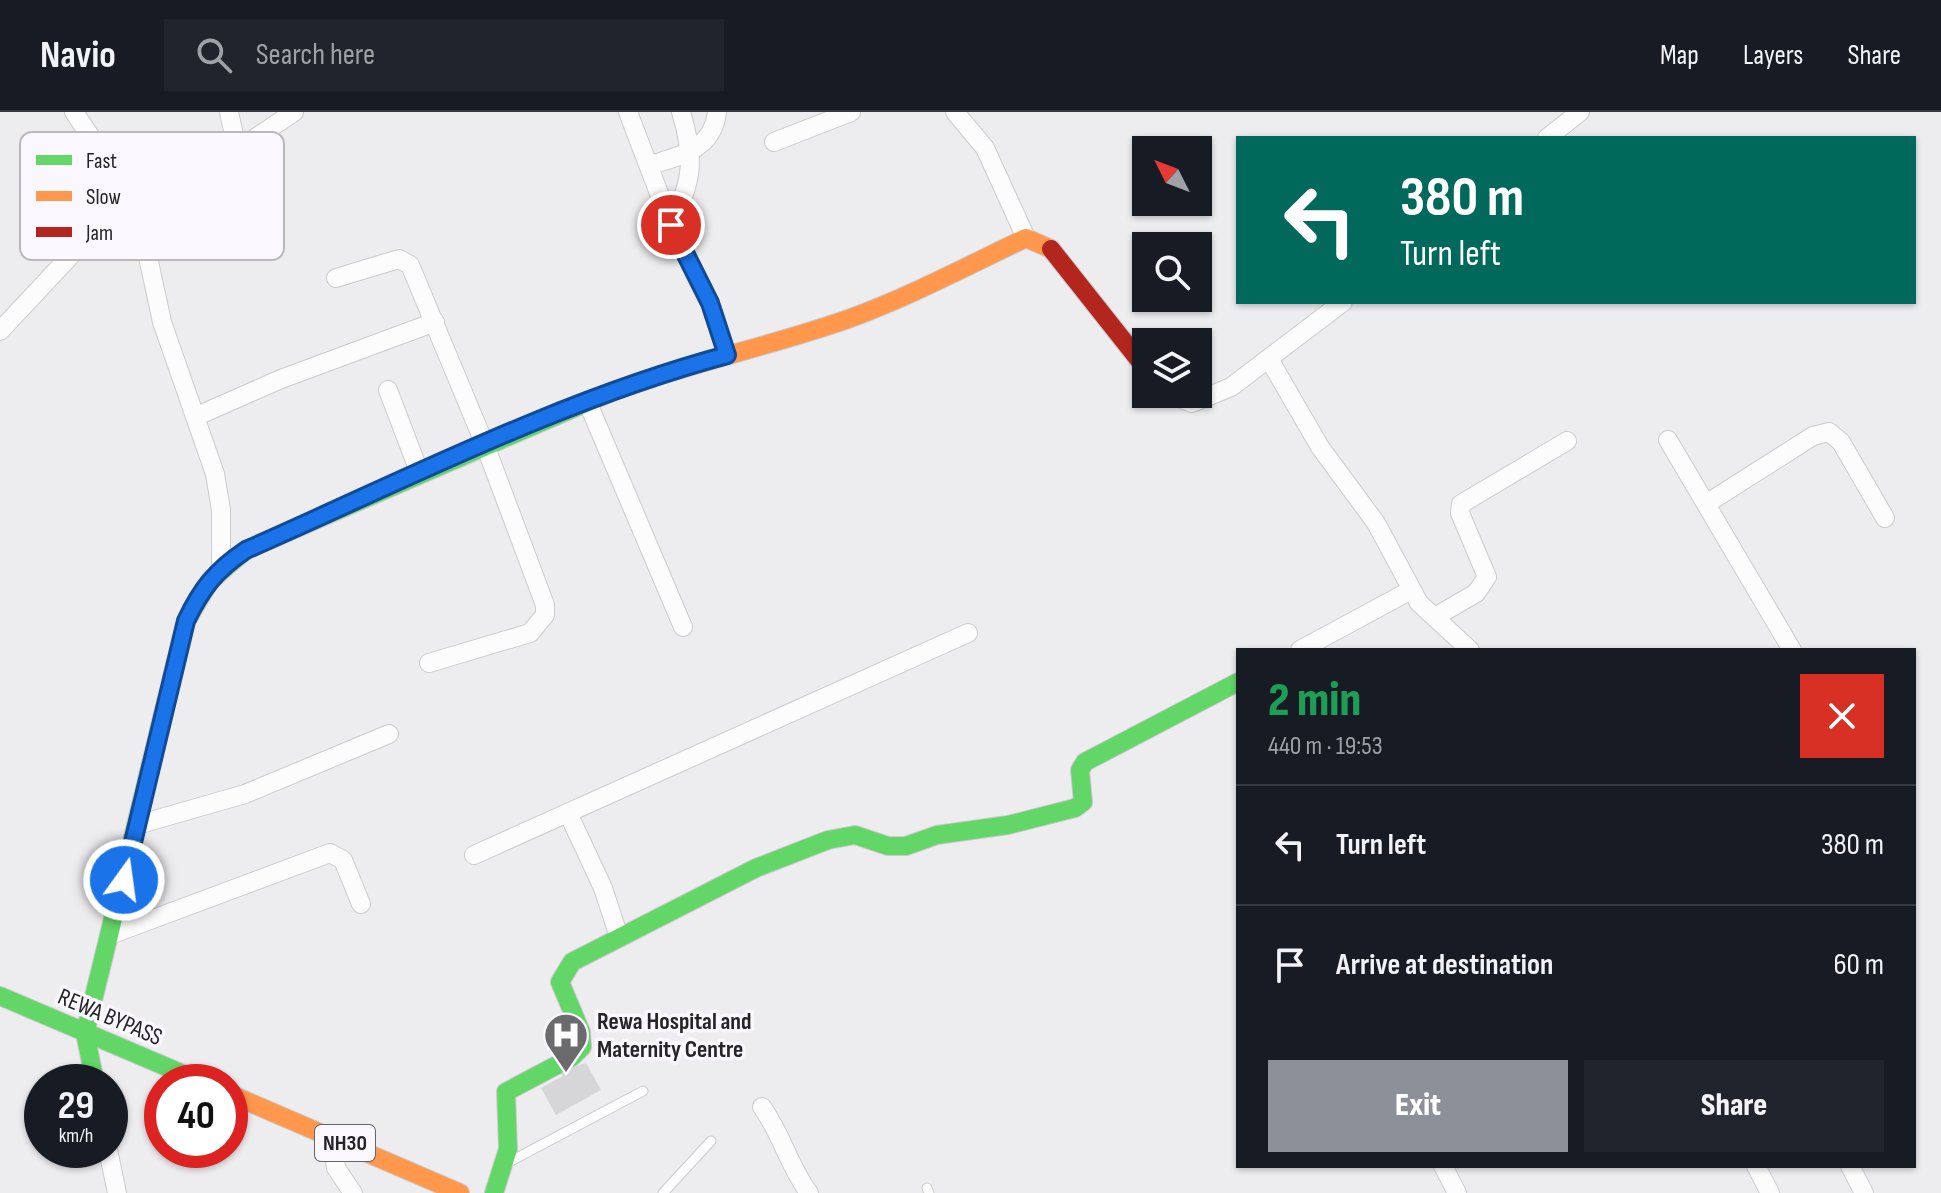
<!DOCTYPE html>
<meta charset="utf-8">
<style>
body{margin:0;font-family:"Sofia Sans Condensed",sans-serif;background:#20242c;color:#f1f3f6;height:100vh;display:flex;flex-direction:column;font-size:30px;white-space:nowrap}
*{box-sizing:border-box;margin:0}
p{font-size:26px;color:#9ea1a6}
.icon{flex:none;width:44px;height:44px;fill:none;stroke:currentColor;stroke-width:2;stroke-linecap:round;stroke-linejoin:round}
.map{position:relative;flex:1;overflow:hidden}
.details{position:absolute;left:1236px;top:536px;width:680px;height:520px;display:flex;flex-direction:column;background:#171b24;border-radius:0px;box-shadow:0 2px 6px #0004}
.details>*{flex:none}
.hud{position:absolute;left:1236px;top:24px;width:680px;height:168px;border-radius:0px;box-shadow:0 2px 6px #0004;background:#00695c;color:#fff;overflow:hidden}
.needle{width:52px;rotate:312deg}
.controls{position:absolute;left:1132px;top:24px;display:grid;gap:16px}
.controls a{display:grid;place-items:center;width:80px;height:80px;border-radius:0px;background:#171b24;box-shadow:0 2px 6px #0004;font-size:40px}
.speed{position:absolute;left:24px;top:952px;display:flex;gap:16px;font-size:40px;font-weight:700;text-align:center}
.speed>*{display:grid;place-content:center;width:104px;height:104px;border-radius:50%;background:#171b24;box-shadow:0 2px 6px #0004;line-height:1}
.speed small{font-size:20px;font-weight:400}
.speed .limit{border:12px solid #d22;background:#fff;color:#111}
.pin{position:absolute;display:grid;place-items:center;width:68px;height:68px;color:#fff;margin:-34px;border:4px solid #fff;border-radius:50%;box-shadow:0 2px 8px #0007}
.me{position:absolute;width:88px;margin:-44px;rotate:14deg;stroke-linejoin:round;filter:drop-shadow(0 0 6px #0008)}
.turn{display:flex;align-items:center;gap:28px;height:168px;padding:0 32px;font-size:36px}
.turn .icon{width:104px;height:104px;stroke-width:2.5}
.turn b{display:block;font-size:56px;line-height:68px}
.round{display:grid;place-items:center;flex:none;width:84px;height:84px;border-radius:0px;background:#20242c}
.headline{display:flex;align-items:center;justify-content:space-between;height:136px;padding:0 32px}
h1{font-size:48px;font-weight:800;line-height:60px;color:#1e9e55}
.action{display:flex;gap:16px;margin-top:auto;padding:16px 32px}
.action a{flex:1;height:92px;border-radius:0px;background:#8c9099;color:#fff;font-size:32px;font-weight:800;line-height:92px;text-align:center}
.action a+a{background:#20242c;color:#f1f3f6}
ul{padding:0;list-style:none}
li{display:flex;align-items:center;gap:24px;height:120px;padding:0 32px;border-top:2px solid #363941}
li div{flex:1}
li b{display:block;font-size:30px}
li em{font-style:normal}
header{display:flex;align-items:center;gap:48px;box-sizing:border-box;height:112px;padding:0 40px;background:#171b24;border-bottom:2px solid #363941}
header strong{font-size:38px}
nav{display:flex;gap:44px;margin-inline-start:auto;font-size:28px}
.search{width:560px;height:72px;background:#20242c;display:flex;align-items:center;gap:20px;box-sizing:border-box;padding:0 28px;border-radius:0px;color:#9ea1a6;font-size:30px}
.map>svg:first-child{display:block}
</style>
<header>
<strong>Navio</strong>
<div class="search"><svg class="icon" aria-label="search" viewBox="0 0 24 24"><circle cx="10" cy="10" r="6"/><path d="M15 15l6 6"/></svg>Search here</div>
<nav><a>Map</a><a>Layers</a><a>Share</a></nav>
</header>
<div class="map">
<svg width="1941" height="1081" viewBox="0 0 1941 1081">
<rect width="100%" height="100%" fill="#edecef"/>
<polygon fill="#d6d5d7" points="586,951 601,978 556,1003 541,976 563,964 560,959"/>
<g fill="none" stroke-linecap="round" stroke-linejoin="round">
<g stroke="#cbcacc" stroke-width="11">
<g id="lane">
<polyline points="509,1050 643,979"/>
<polyline points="927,1076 929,1081"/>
<polyline points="663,1081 711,1029"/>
</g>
</g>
<g stroke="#cbcacc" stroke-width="20">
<g id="street">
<polyline points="74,0 129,82 143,122 162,210 215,362 221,398 221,455"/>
<polyline points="229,0 237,37"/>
<polyline points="628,0 671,113 710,191 727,243"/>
<polyline points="955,0 985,36 1026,126"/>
<polyline points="1547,26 1580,0"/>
<polyline points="774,30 851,0"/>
<path d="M651,53C682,43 713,37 717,0"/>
<polyline points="137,106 294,0"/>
<path d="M671,113C693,69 695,46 681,0"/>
<polyline points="336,166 399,147 410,153 485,333 545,493 545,503 530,521 429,551"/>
<polyline points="0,219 88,125 102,104 112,53"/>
<polyline points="1269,247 1320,335 1376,411 1419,491 1470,538"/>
<polyline points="388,278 420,362"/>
<polyline points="1169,282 1192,291 1231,275 1343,190"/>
<polyline points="587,289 683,515"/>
<polyline points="197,304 281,267 435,210"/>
<polyline points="1668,328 1792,538"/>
<polyline points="1706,392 1813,324 1829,320 1841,330 1885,406"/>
<polyline points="1435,505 1476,481 1487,465 1460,401 1461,392 1567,329"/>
<polyline points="1300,538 1411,478"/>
<polyline points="568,701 603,776 619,825"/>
<polyline points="137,713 245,682 389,622"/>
<polyline points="474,743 968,521"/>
<polyline points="110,823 330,741 343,748 361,792"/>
<path d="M762,995C782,1023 789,1054 809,1081"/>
<polyline points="332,1025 336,1056 353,1081"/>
<polyline points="108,1038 117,1081"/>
<polyline points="1443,1054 1457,1081"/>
<polyline points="1756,1054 1770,1081"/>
<polyline points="1850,1054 1864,1081"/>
</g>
</g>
<g stroke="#cbcacc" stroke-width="20">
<g id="fast">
<polyline points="0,884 202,970"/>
<polyline points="95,970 85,921 186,509 210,469 246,438 609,281"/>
<polyline points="494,1081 508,1037 506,980 572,945 582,935 581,920 560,870 572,850 756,756 828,728 855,723 888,734 906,734 937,723 1008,713 1075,696 1083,690 1080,658 1085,650 1238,570"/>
</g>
</g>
<g stroke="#cbcacc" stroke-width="20">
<g id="slow">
<path d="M609,281C687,251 769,235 848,207C909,185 967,154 1026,126L1051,137"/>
<polyline points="230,982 460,1081"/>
</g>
</g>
<g stroke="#cbcacc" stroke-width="20">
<polyline id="jam" points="1051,137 1146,257"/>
</g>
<use href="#lane" stroke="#fcfcfd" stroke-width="9"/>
<use href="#street" stroke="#fcfcfd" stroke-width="18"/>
<use href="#fast" stroke="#63d668" stroke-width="18"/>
<use href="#slow" stroke="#ff974d" stroke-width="18"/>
<use href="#jam" stroke="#b3261e" stroke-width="18"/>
</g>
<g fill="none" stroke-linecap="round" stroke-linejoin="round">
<g stroke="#114b97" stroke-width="20">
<path id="route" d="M124,768L186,509C201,477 216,458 246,438C403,369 560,288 727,243L710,191L671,113"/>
</g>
<use href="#route" stroke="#1a73e8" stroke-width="14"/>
</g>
<defs>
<g id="hospital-pin" transform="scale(2.3)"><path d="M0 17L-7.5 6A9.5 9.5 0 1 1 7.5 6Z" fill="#6b6a6c" stroke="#faf8fe"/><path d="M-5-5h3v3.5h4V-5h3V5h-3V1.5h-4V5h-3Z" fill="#fff"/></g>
</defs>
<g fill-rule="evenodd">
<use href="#hospital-pin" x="566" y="923"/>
</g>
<g text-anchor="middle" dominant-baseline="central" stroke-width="7" stroke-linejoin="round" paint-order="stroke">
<rect fill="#faf8fe" stroke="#656467" stroke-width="2" x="315" y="1013" width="60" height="36" rx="6"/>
<g font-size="22" font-weight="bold" fill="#252426">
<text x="345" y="1031">NH30</text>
</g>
<g font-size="24" fill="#252426" stroke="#faf8fe">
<text transform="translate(110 905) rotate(23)">REWA BYPASS</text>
</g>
<g font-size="24" font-weight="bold" fill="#252426" stroke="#faf8fe" text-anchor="start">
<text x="597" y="909">Rewa Hospital and<tspan x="597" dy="28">Maternity Centre</tspan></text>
</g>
</g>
<rect x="20" y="20" width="264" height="128" rx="12" fill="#faf8fe" stroke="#bab8bd" stroke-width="2"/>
<rect x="36" y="43" width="36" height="10" fill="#63d668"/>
<rect x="36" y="79" width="36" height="10" fill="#ff974d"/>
<rect x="36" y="115" width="36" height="10" fill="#b3261e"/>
<g font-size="22" fill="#252426">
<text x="86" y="56">Fast</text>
<text x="86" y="92">Slow</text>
<text x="86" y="128">Jam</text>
</g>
</svg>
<div class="controls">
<a><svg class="needle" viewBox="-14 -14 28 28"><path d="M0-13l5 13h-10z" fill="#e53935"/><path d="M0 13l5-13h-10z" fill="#9ea1a6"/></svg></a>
<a><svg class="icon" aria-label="search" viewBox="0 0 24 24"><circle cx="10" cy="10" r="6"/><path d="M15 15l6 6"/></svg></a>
<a><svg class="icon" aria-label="layers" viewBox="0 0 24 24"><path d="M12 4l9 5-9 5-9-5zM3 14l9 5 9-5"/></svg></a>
</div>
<div class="speed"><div>29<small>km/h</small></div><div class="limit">40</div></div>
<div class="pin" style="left:671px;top:113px;background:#d93025"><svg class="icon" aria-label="arrive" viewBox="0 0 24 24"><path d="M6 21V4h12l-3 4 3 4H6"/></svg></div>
<svg class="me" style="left:124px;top:768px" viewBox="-20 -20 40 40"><circle r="17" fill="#1a73e8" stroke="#fff" stroke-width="3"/><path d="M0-11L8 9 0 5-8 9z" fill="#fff"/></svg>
<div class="hud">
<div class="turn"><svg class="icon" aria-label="left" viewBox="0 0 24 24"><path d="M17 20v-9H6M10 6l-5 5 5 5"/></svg><div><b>380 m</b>Turn left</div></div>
</div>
<section class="details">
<div class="headline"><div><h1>2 min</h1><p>440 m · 19:53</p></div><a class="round" style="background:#d93025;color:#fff"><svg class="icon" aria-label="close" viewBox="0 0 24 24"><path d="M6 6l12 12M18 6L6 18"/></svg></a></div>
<ul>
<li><svg class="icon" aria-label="left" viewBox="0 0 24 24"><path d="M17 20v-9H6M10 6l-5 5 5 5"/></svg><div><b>Turn left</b></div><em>380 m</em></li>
<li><svg class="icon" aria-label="arrive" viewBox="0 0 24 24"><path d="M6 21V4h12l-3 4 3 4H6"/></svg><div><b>Arrive at destination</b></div><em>60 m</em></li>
</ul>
<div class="action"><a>Exit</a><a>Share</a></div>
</section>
</div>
